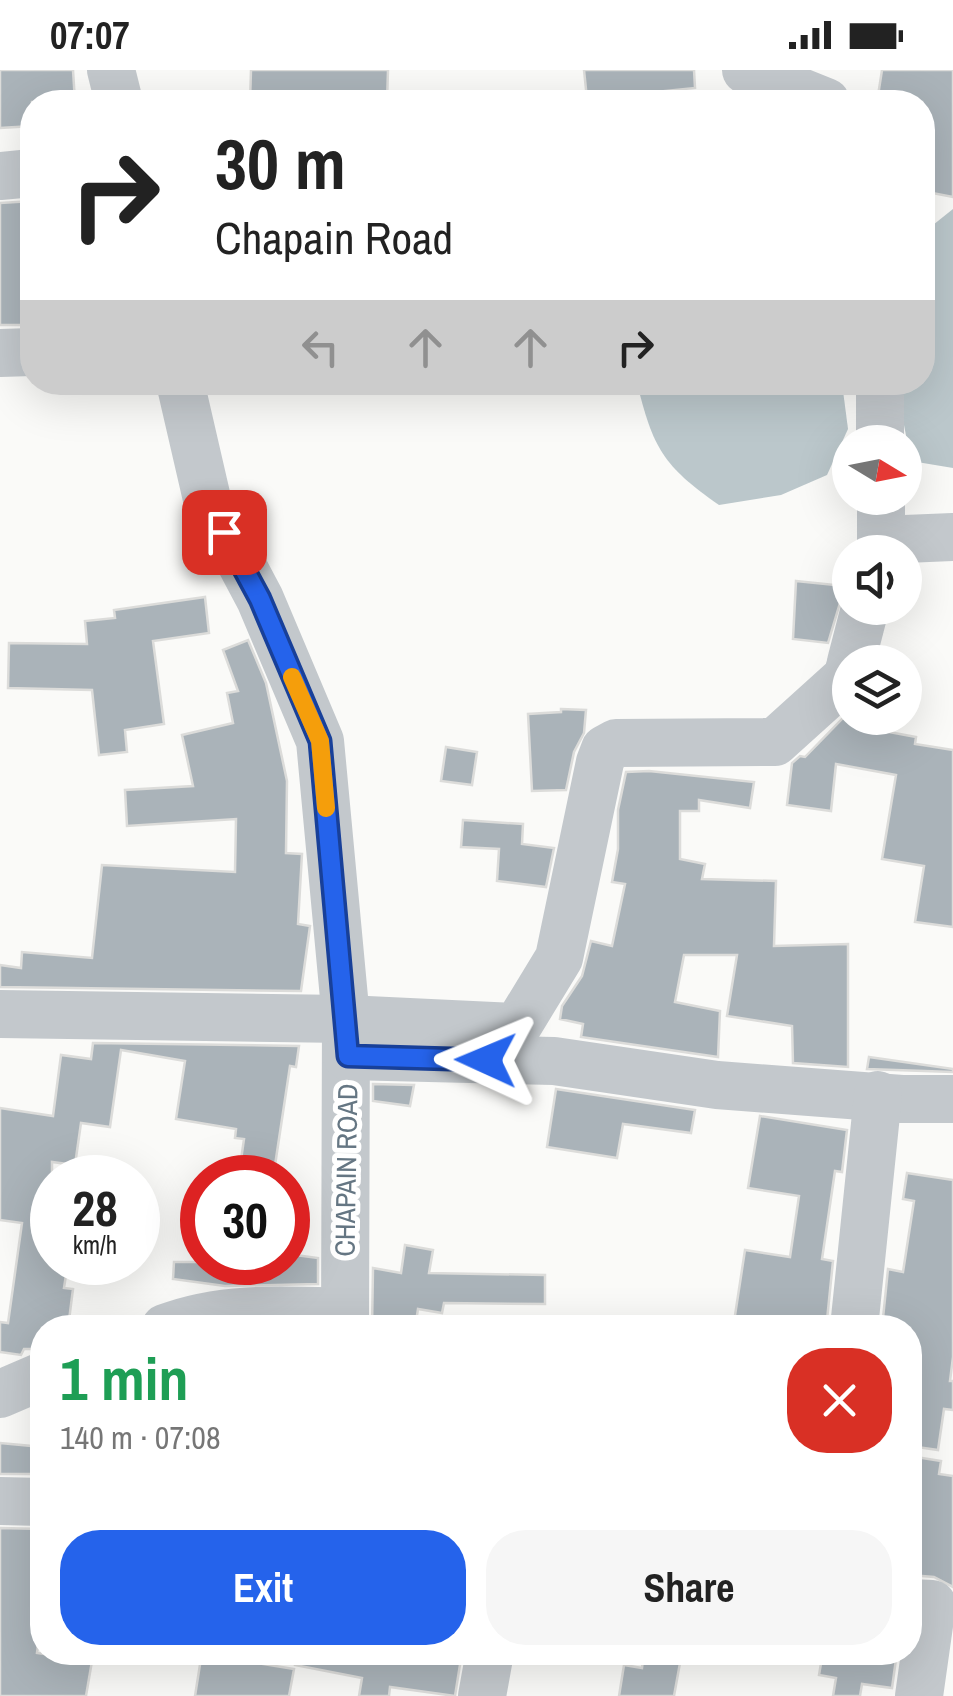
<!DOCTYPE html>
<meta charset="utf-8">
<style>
body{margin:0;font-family:"Archivo Narrow",sans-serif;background:#f6f6f6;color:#222;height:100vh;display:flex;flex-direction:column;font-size:38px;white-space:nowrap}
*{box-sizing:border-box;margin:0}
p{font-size:32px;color:#767676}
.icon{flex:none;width:55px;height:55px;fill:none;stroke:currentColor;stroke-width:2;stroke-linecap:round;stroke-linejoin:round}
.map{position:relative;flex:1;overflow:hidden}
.panel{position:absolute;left:30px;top:1245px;width:892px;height:350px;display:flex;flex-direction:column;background:#fff;border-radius:40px;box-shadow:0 10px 40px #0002}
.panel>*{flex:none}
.guide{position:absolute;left:20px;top:20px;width:915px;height:305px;border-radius:40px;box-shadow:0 10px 40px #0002;background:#fff;color:#222;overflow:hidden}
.needle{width:65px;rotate:100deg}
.fabs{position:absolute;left:832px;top:355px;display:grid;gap:20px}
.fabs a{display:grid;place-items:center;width:90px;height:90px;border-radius:50%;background:#fff;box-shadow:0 10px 40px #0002;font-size:50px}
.speed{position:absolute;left:30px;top:1085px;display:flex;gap:20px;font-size:50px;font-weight:700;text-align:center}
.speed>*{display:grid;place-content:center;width:130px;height:130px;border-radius:50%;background:#fff;box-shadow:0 10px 40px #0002;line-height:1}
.speed small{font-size:25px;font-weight:400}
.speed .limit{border:15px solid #d22;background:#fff;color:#111}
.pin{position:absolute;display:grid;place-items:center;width:85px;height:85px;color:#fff;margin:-42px;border-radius:20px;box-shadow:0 5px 15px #0006}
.me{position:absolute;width:110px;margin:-55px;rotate:271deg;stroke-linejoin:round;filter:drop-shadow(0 0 8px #0008)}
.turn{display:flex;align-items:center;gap:35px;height:210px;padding:0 30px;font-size:45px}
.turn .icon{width:130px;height:130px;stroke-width:2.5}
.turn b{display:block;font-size:70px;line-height:85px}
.lanes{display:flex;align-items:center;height:95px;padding:0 30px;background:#0003;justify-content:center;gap:50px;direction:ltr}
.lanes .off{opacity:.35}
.round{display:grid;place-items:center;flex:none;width:105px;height:105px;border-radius:40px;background:#f6f6f6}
.head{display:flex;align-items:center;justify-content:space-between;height:170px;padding:0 30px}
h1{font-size:60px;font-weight:700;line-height:75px;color:#1e9e55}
.cta{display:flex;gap:20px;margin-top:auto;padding:20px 30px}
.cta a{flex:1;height:115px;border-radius:40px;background:#2563eb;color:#fff;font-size:40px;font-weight:700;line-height:115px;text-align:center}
.cta a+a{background:#f6f6f6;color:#222}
.status{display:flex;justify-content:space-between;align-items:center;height:70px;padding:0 50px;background:#fff;direction:ltr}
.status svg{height:28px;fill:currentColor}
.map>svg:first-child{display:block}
</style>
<div class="status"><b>07:07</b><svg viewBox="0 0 49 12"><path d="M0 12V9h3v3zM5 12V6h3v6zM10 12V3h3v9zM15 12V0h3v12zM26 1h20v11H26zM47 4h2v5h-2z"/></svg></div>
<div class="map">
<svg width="953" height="1626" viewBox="0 0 953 1626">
<rect width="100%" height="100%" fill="#fafaf8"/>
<g fill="#bbc7cb">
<polygon points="953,139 953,398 911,391 897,319 897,313 922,312 923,163"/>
<path d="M637,313H842L848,359L827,405L781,425L719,435C663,396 653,378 637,313Z"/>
</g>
<g fill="#aab3b9" stroke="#dcdcda" stroke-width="2.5">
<polygon points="0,0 73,0 75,32 32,32 32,56 0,58"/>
<polygon points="251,0 388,0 387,32 250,32"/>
<polygon points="584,0 694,0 695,18 587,29"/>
<polygon points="882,0 953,0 953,127 922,121 922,32 877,32"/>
<polygon points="32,131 32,184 23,184 30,255 0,255 0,133"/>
<polygon points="796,511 845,516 828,573 793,569"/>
<polygon points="205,527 209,563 153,571 164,654 125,660 127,682 99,685 92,620 8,618 9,573 87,574 85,551 115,548 114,540"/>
<polygon points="248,570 266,613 287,711 286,783 302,784 298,854 310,856 301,921 0,917 0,895 21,898 22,882 92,888 102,795 235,802 236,749 127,756 125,720 193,716 182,665 233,653 227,623 238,621 223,580"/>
<polygon points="561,639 586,640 584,663 574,682 566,720 532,721 528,644 561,642"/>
<polygon points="843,648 875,648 873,659 916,667 915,674 953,680 953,857 915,852 924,796 882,789 896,705 836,694 831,741 787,735 792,693 800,686 805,687"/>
<polygon points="446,677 477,682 472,715 441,711"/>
<polygon points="649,701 754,712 750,738 699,730 699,741 680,741 680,789 705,794 702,809 776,811 774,876 848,874 848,997 793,993 792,956 727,946 737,885 684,885 675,932 720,941 718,987 581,967 583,954 560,949 562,936 582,906 591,871 612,876 625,814 612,812 618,779 618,740 626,702"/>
<polygon points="463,750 523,754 522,774 554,778 546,817 497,811 499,779 461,777"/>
<polygon points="93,973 299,976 296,997 290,996 274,1102 240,1097 244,1069 235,1068 236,1059 176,1049 185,991 121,980 110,1057 81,1053 75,1095 52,1092 52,1192 68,1192 64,1218 73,1219 68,1258 42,1258 42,1279 24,1279 21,1285 0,1282 0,1252 8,1253 22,1153 0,1150 0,1038 53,1046 61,985 91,989"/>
<polygon points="869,987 953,999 953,1002 867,999"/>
<polygon points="373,1014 414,1015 410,1036 373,1031"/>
<polygon points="556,1019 695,1040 691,1063 623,1054 617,1088 547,1077"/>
<polygon points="760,1046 847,1060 842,1102 835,1101 822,1189 833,1191 827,1250 819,1249 818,1258 764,1258 734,1252 745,1180 790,1187 799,1126 748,1118"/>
<polygon points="907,1103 953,1110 953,1287 950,1311 953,1311 953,1340 944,1339 938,1380 910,1376 910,1258 882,1258 888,1199 903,1202 914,1131 903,1129"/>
<polygon points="405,1175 433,1180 429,1203 545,1205 545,1234 444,1233 442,1243 418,1239 415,1258 372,1258 373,1198 401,1203"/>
<polygon points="288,1184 318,1188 318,1214 225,1216 173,1209 174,1192 288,1192"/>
<polygon points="0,1373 42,1377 42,1404 0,1404"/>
<polygon points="916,1387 941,1391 939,1404 953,1406 953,1517 934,1507 910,1505 910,1427"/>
<polygon points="0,1458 42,1459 42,1545 37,1583 92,1591 86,1626 0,1626"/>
<polygon points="202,1582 265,1582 263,1594 294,1599 289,1626 195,1626"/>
<polygon points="296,1582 462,1582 455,1626 390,1617 389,1626 359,1626 362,1608 295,1595"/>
<polygon points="644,1582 682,1582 674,1626 619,1626 624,1595 642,1598"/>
<polygon points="823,1582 897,1582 892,1618 862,1614 860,1626 833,1626 836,1608 819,1605"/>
</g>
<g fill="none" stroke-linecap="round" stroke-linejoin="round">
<g stroke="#c3c8cc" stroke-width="48">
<polyline points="111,0 119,32"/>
<polyline points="746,0 826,32"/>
<polyline points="0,106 32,103"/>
<polyline points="0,283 32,282"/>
<polyline points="180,312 207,429 260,529 320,671 346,949 345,1258"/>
<polyline points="880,312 880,372"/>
<polyline points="881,428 881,470 953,467"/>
<polyline points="851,592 865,538"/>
<polyline points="0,944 346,949 517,957 559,888 600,692 605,679 616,673 775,672 847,607 850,597"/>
<polyline points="347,986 554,991 717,1015 902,1029 953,1029"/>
<path d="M165,1258C222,1236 285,1240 344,1242"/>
<polyline points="854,1258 878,1025"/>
<polyline points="0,1324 42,1306"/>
<polyline points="0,1431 42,1432"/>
<polyline points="910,1533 932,1534 919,1626"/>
<polyline points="482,1626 490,1582"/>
</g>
</g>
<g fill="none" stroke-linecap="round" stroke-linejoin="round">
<g stroke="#184099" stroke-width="25">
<polyline id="route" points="224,462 260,529 320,671 348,986 486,990"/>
</g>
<use href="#route" stroke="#2563eb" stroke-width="18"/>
<polyline stroke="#f59e0b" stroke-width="18" points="292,607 320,671 326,738"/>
</g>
<g text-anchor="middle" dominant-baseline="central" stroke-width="10" stroke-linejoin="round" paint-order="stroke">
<g font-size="28" fill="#657683" stroke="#fff">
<text transform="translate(346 1100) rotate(-89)">CHAPAIN ROAD</text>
</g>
</g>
</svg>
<div class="fabs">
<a><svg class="needle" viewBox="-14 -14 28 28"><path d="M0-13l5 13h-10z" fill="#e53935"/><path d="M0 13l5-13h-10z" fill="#767676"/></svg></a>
<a><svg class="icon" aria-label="sound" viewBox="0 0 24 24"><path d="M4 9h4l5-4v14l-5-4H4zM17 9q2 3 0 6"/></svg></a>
<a><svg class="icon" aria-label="layers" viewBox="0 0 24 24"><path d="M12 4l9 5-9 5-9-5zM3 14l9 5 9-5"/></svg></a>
</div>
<div class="speed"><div>28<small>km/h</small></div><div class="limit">30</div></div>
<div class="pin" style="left:224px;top:462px;background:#d93025"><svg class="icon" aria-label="arrive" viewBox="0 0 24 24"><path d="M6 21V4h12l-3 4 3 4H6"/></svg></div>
<svg class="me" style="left:486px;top:990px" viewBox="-20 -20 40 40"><path d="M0-17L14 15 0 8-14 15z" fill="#2563eb" stroke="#fff" stroke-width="4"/></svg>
<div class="guide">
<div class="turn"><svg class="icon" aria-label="right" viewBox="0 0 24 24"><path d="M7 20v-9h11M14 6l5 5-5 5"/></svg><div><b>30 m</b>Chapain Road</div></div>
<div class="lanes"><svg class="icon off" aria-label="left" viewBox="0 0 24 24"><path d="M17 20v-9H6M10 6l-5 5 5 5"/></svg><svg class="icon off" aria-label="ahead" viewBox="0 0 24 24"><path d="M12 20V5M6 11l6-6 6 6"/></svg><svg class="icon off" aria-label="ahead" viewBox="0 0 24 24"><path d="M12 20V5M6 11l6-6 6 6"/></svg><svg class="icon" aria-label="right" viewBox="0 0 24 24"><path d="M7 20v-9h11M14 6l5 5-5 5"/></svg></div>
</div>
<section class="panel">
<div class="head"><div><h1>1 min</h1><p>140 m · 07:08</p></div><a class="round" style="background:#d93025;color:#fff"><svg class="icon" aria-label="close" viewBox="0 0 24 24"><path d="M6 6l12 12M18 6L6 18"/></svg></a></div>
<div class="cta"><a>Exit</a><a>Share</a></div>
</section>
</div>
